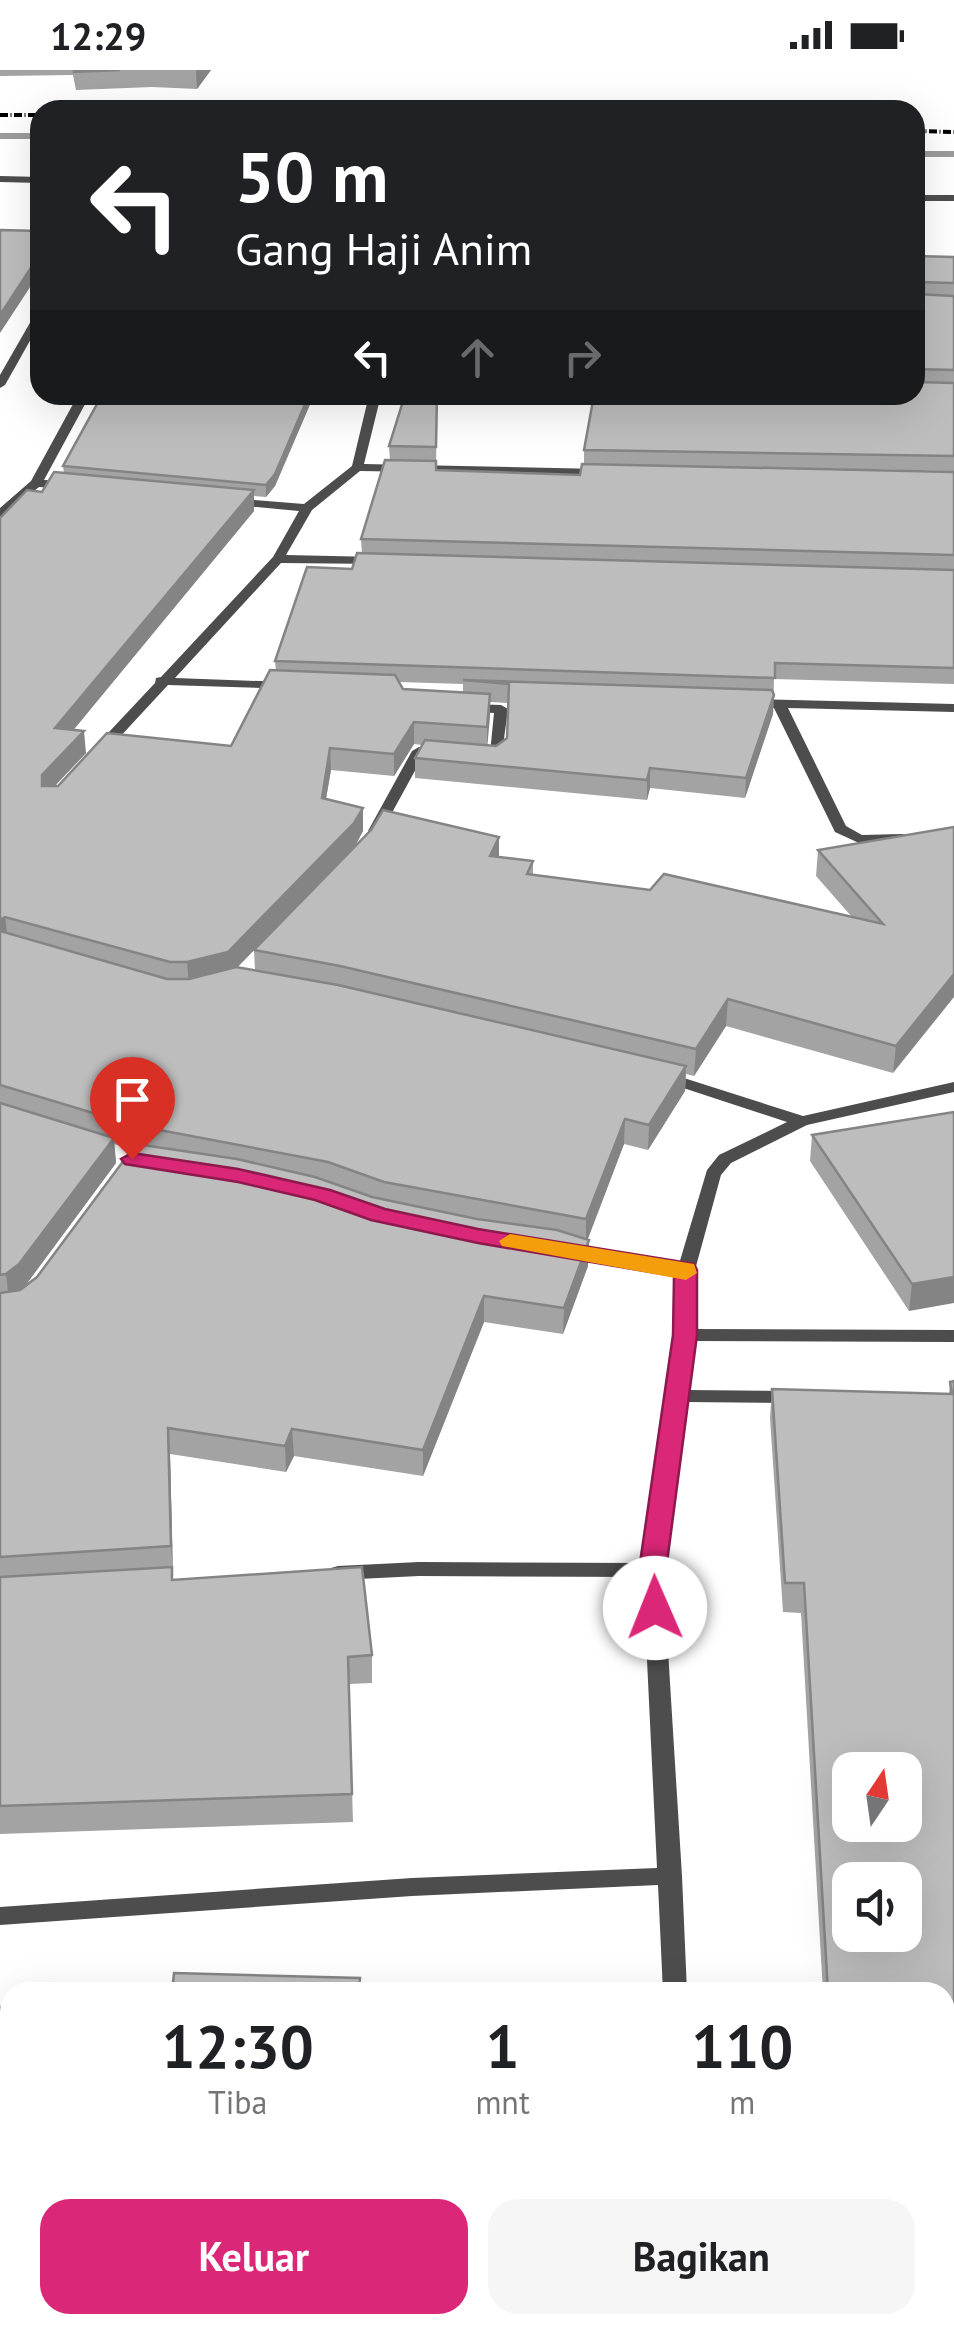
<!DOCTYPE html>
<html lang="id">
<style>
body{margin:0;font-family:"PT Sans",sans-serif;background:#f6f6f6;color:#202124;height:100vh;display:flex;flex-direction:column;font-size:38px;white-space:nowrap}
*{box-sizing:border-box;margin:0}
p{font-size:32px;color:#757577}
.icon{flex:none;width:55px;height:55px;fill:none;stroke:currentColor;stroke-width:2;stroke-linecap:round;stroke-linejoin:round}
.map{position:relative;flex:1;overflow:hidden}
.side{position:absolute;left:0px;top:1912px;width:955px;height:352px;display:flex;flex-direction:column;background:#fff;border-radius:30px 30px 0 0;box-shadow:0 10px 40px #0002}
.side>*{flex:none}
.top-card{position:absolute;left:30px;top:30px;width:895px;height:305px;border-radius:30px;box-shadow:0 10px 40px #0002;background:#202124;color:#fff;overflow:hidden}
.needle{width:65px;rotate:13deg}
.buttons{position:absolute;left:832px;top:1682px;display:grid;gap:20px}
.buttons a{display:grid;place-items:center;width:90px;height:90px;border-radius:20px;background:#fff;box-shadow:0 10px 40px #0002;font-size:50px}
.pin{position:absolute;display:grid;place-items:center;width:85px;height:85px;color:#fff;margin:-102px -42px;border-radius:50% 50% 50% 0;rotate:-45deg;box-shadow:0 0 10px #0007}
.pin .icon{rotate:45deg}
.me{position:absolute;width:110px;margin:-55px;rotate:359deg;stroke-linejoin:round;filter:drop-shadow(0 0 8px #0008)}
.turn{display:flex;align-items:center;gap:35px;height:210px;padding:0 40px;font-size:45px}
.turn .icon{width:130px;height:130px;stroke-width:2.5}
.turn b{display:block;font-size:70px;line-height:85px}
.lanes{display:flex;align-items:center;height:95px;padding:0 40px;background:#0003;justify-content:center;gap:50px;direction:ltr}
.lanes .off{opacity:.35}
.eta{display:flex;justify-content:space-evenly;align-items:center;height:170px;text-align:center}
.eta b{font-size:60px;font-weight:600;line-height:70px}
.cta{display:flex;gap:20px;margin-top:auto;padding:20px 40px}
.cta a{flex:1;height:115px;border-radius:30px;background:#db2777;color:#fff;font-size:40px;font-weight:600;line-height:115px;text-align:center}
.cta a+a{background:#f6f6f6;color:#202124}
.status{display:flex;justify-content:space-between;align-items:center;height:70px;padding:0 50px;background:#fff;direction:ltr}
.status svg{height:28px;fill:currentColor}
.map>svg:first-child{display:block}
</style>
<div class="status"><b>12:29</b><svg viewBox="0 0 49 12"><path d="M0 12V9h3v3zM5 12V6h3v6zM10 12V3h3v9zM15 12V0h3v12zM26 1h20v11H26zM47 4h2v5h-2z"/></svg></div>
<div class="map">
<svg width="954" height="2264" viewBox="0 0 954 2264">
<rect width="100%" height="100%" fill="#fff"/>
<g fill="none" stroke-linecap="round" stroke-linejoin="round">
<g fill="#9b9b9b" fill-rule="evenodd">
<rect x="0" y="63" width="40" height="6"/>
<rect x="915" y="81" width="39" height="6"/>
</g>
<g fill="#4d4d4d" fill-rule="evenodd">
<polygon points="0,106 40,107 40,113 0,112"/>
<rect x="915" y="125" width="39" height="6"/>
<polygon points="40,241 40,253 5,315 0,318 0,305 35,244"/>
<polygon points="78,325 90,325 44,410 68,411 74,415 68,419 39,417 0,448 0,438 31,411"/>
<polygon points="369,325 381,325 364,394 601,399 607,402 601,405 360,401 312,440 286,485 377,487 383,491 381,494 281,493 175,608 286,612 291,613 291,619 168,615 104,684 94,684 94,678 155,613 156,608 161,607 273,487 299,441 234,435 230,434 230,428 304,434 352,396"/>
<polygon points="752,629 954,634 954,642 788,638 846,756 862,765 902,764 907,765 907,771 859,773 835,762 774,638 747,636 745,633"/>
<polygon points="470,634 501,635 508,639 501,691 487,691 480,687 490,683 494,643 465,641 465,635"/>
<polygon points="419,677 436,679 438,682 431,686 423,686 382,761 380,764 370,764 368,761 412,681"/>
<polygon points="665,1002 803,1046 954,1012 954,1022 807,1055 731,1093 721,1105 695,1200 694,1259 954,1260 954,1272 694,1271 687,1320 794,1321 804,1327 794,1333 685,1332 663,1500 682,1806 687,1922 663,1922 658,1815 412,1826 0,1855 0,1837 412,1808 657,1798 643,1507 419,1506 338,1510 331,1508 328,1503 331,1498 338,1496 419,1492 644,1493 676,1265 677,1205 659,1204 564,1184 555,1179 564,1174 659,1194 679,1194 707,1100 719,1085 787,1052 659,1010 657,1007"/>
<polygon points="74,2255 100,2255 99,2264 73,2264"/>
<polygon points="673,2255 699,2255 700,2264 674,2264"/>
</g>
<g stroke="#000" stroke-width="4" stroke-dasharray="8 2.5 1 2.5" stroke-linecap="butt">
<polyline points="0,45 40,45"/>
<polyline points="915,61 954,62"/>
</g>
</g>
<g fill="#a3a3a3" fill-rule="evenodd">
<polygon points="0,0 211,0 197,19 152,17 76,20 73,5 0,6"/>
<polygon points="915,186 954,187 954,401 584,394 584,380"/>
<path d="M102,325H314L275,416L266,427L254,426V441L73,660L86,683L55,716L231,676L276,601L275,591L352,499L362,484L361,469L390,391L389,376L437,325L436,400L580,405L954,402V614L774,609L773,644L745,728L650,718L647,730L415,708V688L422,675L414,674L394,706L331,700L326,729L363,761L355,776L237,897L255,900L254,880L499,787L533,791V805L852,847L816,806L818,780L954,757L893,1003L726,956L694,1006L686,1004L685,1021L648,1080L624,1074L587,1170L588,1196L563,1264L484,1252L423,1406L294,1386L286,1402L170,1384L173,1510L372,1585V1613L349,1614L353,1752L0,1764V448L42,422L64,403L63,396ZM399,612L463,614V623L403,619ZM490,632L508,633L507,668L496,676L487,675ZM114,1074L132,1079L37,1207L25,1216L116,1093Z"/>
<polygon points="954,1042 909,1241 810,1091 812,1065"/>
<polygon points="954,1311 954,2264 842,2264 842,2255 945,2255 945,1922 823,1922 801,1543 783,1542 770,1348 772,1319 949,1324 950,1312"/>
</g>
<g fill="#848484">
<polygon points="197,0 211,0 197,19 196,1"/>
<polygon points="40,184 40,202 0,263 0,245"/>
<polygon points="309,325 314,325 275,416 266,427 266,415"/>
<polygon points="254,420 254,441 57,680 55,658"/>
<polygon points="490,624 490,647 487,679 487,657"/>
<polygon points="774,625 773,644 745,728 746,708"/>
<polygon points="414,652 414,674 394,706 394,684"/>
<polygon points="84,661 86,683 44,727 42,705"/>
<polygon points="330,678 331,700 322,751 322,728"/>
<polygon points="650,698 650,718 647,730 647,710"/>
<polygon points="363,738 363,761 355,776 229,906 189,916 187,892"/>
<polygon points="499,767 499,792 490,786"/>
<polygon points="5,847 8,870 0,875 0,850"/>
<polygon points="954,904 954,927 893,1003 896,976"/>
<polygon points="728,929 726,956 694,1006 696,979"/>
<polygon points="686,996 685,1021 648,1080 649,1055"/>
<polygon points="625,1049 624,1074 586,1174 586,1149"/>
<polygon points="114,1068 116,1093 22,1220 9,1230 6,1204"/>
<polygon points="589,1170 588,1196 563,1264 564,1238"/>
<polygon points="954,1207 954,1233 909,1241 912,1214"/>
<polygon points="484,1226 484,1252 423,1406 423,1380"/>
<polygon points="168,1358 170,1384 173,1503 171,1476"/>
<polygon points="292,1359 294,1386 286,1402 285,1376"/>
<polygon points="10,2113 10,2169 0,2223 0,2166"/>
</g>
<g fill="#bdbdbd" stroke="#848484" stroke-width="2.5" fill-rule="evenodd">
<polygon points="74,0 120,0 74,2"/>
<polygon points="0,160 40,161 40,184 0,245"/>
<polygon points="915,186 954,187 954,213 916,212 915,217"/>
<polygon points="915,224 954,226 954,300 916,299 915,305"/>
<polygon points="915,312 954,313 954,386 584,380 594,325 915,325"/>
<polygon points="102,325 309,325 275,404 266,415 63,396"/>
<polygon points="405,325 437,325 436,377 389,376"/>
<polygon points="385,390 436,391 436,400 580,405 582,394 954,402 954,485 361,469"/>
<polygon points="54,402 254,420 55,658 84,661 42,705 42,716 58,716 107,663 231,676 270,600 395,605 403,619 490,624 487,657 414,652 394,684 330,678 322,728 363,738 354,753 228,882 187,892 170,892 5,847 0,850 0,448 27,420 42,422"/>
<polygon points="357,483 954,500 954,598 775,593 775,608 275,591 307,497 352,499"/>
<polygon points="463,610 772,620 774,625 746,708 650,698 647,710 415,688 425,670 496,676 507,668 509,614"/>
<polygon points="383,740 499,767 490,786 533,791 527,804 650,820 664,804 883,854 818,780 954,757 954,904 896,976 728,929 696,979 340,896 254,880 371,760"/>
<polygon points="0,861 167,909 189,909 236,897 338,915 686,996 649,1055 625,1049 586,1149 384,1112 328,1092 133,1055 0,1015"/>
<polygon points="0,1033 114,1068 19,1194 6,1204 0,1205"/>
<polygon points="954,1042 954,1207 912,1214 812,1065"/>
<polygon points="136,1074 237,1089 315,1107 372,1127 477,1149 557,1160 589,1170 564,1238 484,1226 423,1380 292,1359 285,1376 168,1358 171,1476 0,1487 0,1223 20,1220 37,1207"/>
<path d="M954,1311V2264H848L847,2255H945V1922H828L804,1513H785L772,1319L952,1324L950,1312ZM850,1700H905V1755H850ZM850,1810H905V1865H850Z"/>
<polygon points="172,1497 172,1510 362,1497 372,1585 348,1587 352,1724 0,1736 0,1507"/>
<polygon points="174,1903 360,1908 359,1922 172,1922"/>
<polygon points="0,1937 10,1937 10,2113 0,2166"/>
<polygon points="128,2255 581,2255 581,2264 127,2264"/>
</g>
<polygon fill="#db2777" stroke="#8e194d" stroke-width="2.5" points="132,1083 238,1099 330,1120 385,1139 478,1159 694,1194 697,1200 697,1265 666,1500 669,1538 665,1545 645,1545 641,1538 639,1500 673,1265 674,1206 478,1173 371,1150 315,1130 238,1112 125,1094 121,1089"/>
<polygon fill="#f59e0b" points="510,1164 694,1194 697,1203 686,1210 502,1176 499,1171"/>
</svg>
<div class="buttons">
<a><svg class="needle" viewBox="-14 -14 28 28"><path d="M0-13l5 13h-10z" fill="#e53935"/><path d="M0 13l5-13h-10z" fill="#757577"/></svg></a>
<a><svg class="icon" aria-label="sound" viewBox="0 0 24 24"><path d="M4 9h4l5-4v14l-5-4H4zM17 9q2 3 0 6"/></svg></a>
</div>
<div class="pin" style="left:132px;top:1089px;background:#d93025"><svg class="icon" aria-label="arrive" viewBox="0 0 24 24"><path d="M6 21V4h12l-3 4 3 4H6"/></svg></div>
<svg class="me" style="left:655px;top:1538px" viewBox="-20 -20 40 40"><circle r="19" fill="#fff"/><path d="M0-13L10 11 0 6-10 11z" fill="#db2777"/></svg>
<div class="top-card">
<div class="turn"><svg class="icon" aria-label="left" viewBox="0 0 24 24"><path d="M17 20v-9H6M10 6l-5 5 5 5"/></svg><div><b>50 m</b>Gang Haji Anim</div></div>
<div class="lanes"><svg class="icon" aria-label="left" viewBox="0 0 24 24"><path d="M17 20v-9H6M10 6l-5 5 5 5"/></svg><svg class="icon off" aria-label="ahead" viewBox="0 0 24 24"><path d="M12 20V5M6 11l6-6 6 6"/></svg><svg class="icon off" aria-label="right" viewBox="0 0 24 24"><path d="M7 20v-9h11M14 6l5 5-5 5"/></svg></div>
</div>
<section class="side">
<div class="eta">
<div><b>12:30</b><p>Tiba</p></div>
<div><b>1</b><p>mnt</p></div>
<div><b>110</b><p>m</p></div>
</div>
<div class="cta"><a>Keluar</a><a>Bagikan</a></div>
</section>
</div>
